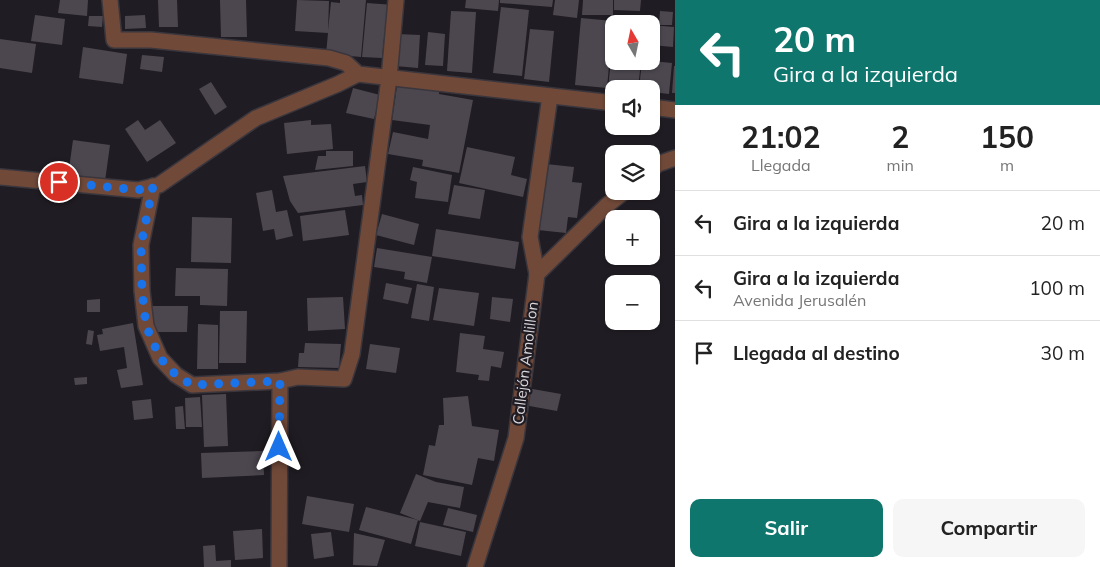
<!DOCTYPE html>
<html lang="es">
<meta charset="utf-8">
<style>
body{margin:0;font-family:Mulish,sans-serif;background:#f6f6f6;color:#222;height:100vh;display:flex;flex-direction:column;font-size:19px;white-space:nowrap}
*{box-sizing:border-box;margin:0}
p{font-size:16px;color:#767676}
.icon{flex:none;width:28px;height:28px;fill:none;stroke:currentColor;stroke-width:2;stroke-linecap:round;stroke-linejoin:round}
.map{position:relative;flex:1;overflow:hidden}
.panel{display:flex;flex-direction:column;background:#fff;width:425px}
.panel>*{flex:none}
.top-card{background:#0f766e;color:#fff;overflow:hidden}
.needle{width:32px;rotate:351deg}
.tools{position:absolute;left:605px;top:15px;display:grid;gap:10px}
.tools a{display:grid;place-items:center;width:55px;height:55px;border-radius:10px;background:#fff;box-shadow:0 1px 4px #0004;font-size:25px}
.pin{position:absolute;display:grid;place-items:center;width:42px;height:42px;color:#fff;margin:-21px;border:2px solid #fff;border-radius:50%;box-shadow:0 1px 5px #0007}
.me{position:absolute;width:55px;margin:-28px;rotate:0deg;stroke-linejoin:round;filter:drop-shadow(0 0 4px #0008)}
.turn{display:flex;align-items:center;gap:18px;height:105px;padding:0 15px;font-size:22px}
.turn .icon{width:65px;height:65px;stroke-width:2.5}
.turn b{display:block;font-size:35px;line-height:42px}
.eta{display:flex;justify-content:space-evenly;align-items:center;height:85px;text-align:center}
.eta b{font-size:30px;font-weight:700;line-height:35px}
.action{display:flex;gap:10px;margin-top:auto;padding:10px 15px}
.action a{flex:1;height:58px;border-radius:10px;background:#0f766e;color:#fff;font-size:20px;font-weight:700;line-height:58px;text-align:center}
.action a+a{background:#f6f6f6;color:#222}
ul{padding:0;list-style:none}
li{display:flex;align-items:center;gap:15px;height:65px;padding:0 15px;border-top:1px solid #e0e0e0}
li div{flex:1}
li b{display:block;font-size:19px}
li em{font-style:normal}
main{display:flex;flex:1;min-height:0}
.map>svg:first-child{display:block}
</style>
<main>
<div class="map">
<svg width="675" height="567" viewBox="0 0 675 567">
<rect width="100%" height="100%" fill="#201c23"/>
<g fill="#4c474f">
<polygon points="60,0 88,0 87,16 58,13"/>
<polygon points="158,0 177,0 178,27 159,27"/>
<polygon points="220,0 246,0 247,37 221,37"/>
<polygon points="297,0 329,1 328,31 331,2 340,3 340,0 366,0 361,57 326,54 328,33 295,31"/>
<polygon points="466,0 499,0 498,11 465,8"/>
<polygon points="500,0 553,0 552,7 500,3"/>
<polygon points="555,0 579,0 577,18 553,15"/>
<polygon points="583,0 613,0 613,15 582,15"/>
<polygon points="614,0 641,0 640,11 614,10"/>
<polygon points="367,3 394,5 390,38 384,38 382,58 362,57"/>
<polygon points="501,7 529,10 522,76 493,73"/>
<polygon points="451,11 476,12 472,73 447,71"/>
<polygon points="660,11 673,12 672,25 659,25"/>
<polygon points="35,15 65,19 62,45 31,41"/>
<polygon points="145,15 146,28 125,29 125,16"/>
<polygon points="89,16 103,16 102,27 88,26"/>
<polygon points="581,18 613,21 607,88 575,85"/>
<polygon points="651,25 674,27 673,47 651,45"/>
<polygon points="530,29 554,31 549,82 524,79"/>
<polygon points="428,32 445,34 443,66 425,65"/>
<polygon points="397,34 420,35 418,68 395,66"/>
<polygon points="0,39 36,44 32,73 0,68"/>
<polygon points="83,47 127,54 123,84 79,78"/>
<polygon points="142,55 164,57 162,72 140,69"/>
<polygon points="611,59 614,59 614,61 641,61 638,89 608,89"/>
<polygon points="642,61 651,61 672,63 669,94 651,92 651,89 639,89"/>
<polygon points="674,66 675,66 675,93 672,93"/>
<polygon points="211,82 227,107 215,115 199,89"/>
<polygon points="397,86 439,91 439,94 473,100 459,173 422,166 423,160 388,154 393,132 428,139 430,125 392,120"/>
<polygon points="353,88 380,95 374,119 346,113"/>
<polygon points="138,120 145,130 160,120 176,143 147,162 125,129"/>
<polygon points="311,120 311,125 331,124 333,149 287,154 284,123"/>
<polygon points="73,140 110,145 105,181 68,176"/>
<polygon points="467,147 515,157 511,175 527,179 523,197 459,183"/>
<polygon points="326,151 353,151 353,166 315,170 318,156 326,156"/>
<polygon points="546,164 574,167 572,182 582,183 577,218 568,217 566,233 538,230"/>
<polygon points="365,166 367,182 353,184 355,196 362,195 363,205 298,213 290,201 283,176"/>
<polygon points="413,167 452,175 448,202 415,198 417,182 410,180"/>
<polygon points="454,185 485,190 480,219 448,214"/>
<polygon points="272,190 276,212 287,210 293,236 276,240 274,229 263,231 256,193"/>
<polygon points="345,210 349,235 303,241 300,216"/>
<polygon points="382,214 419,224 414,245 376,235"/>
<polygon points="192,217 232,218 231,263 191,262"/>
<polygon points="436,229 519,242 515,269 432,256"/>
<polygon points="377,248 432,257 427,283 404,279 405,272 374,267"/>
<polygon points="176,268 228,269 227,306 200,305 200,296 175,296"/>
<polygon points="386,283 412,288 408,304 383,299"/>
<polygon points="417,284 434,287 429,321 411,318"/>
<polygon points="439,288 479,293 474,326 433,320"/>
<polygon points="343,297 345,329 308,331 307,298"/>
<polygon points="492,297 513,299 510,322 490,319"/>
<polygon points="100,299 100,312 87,312 87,300"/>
<polygon points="150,306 188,306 187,332 150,332"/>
<polygon points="220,311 247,311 246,363 219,363"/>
<polygon points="133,323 143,385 121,388 117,370 127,368 124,347 100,351 97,335 103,334 102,329"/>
<polygon points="198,324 218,325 218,369 197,369"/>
<polygon points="88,330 94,331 92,345 86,344"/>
<polygon points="460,333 485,336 483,349 504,352 501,368 491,366 489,381 478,380 479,375 456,372"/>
<polygon points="305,343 341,344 339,368 298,367 299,353 304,353"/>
<polygon points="370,344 400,348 396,373 366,369"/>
<polygon points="87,377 87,384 75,385 74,378"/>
<polygon points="527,388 561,394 557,411 524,405"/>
<polygon points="226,394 228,446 204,447 202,395"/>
<polygon points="468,396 472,426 499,430 494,461 478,458 472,485 423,475 429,445 435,446 439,425 444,425 444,422 443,398"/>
<polygon points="200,397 202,427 186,427 185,398"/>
<polygon points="151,399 153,418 134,420 132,401"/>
<polygon points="183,406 185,429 176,429 175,407"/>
<polygon points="263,451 264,475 202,478 201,453"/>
<polygon points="416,474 436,482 464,487 460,508 428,502 420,521 400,513"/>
<polygon points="307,496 354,504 349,532 302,524"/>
<polygon points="366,507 418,520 411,544 359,530"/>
<polygon points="448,508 477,515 473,532 443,525"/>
<polygon points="420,522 466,532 461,556 415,546"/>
<polygon points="262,529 263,558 235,560 233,531"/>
<polygon points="331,532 334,556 314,559 311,534"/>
<polygon points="354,533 385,540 377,566 353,565"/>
<polygon points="215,545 216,561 231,560 231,567 204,567 203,546"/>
</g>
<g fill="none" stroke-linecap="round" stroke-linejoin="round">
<g stroke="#3a363d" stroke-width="18">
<g id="minor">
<polyline points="110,0 114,40 151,40 329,58 346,63 358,74 614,103"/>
<polyline points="651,107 675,110"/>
<polyline points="651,170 658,164 675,158"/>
<polyline points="0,177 138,190 159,185 256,118 338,84 358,74"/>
<polyline points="153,186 141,245 142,291 146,326 160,358 176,375 192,385 280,381 298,377 344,379 352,354 389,78 396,0"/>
<polyline points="537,274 530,237 550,96"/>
<polyline points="279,567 280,381"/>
<polyline points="475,567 516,438 537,274 606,206 625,191"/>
</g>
</g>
<use href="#minor" stroke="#704939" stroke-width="15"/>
</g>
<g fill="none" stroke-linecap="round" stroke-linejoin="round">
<polyline stroke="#1a73e8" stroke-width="9" stroke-dasharray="0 16.2" points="59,182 138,190 153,186 141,245 142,291 146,326 160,358 176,375 192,385 280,381 279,447"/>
</g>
<g text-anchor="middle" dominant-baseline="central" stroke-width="4.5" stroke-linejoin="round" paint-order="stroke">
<g font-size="15" fill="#dad7dc" stroke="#201c23">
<text transform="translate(525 363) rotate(-83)">Callejón Amolillon</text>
</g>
</g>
</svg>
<div class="tools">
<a><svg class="needle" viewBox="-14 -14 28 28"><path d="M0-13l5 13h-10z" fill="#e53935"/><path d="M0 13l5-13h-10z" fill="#767676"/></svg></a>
<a><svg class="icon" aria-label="sound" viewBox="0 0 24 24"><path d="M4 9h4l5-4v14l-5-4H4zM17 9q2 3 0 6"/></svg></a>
<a><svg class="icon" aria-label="layers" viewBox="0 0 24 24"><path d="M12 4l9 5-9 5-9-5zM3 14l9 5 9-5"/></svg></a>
<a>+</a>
<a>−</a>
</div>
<div class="pin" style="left:59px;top:182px;background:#d93025"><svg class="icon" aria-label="arrive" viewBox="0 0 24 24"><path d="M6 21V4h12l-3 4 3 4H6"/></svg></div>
<svg class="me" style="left:279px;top:447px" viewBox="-20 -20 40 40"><path d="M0-17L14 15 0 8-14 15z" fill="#1a73e8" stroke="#fff" stroke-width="4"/></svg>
</div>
<section class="panel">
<div class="top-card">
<div class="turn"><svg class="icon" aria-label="left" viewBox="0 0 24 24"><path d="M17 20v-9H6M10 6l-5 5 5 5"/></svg><div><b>20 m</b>Gira a la izquierda</div></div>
</div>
<div class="eta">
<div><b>21:02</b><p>Llegada</p></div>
<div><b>2</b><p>min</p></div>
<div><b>150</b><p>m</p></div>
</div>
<ul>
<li><svg class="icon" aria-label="left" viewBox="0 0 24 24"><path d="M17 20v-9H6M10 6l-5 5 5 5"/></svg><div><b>Gira a la izquierda</b></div><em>20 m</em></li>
<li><svg class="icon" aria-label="left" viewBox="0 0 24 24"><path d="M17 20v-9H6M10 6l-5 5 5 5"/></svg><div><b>Gira a la izquierda</b><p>Avenida Jerusalén</p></div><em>100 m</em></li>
<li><svg class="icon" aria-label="arrive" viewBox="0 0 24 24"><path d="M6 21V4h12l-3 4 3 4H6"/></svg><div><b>Llegada al destino</b></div><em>30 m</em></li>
</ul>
<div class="action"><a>Salir</a><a>Compartir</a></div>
</section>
</main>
